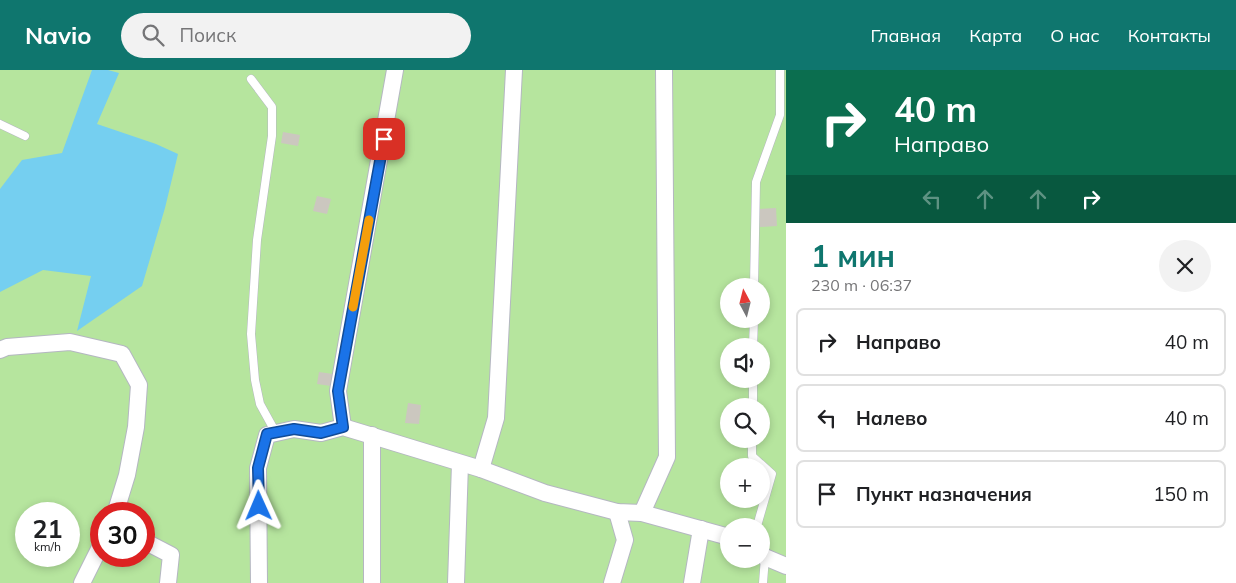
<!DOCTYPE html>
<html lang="ru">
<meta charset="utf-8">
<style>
body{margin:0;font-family:Mulish,sans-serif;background:#f2f2f2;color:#202124;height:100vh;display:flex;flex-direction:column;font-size:19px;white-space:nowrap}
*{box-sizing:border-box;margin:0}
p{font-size:16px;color:#757577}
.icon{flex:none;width:28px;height:28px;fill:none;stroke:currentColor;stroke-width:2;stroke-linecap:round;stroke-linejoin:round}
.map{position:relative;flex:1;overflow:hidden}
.panel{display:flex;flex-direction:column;background:#fff;width:450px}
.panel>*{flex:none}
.banner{background:#0b6e4f;color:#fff;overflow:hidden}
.needle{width:32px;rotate:353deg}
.controls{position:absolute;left:720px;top:208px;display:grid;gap:10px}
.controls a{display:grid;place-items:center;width:50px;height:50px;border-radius:50%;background:#fff;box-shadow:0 2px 8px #0003;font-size:25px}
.speed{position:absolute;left:15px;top:432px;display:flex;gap:10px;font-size:25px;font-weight:700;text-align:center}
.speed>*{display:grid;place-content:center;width:65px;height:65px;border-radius:50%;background:#fff;box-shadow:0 2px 8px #0003;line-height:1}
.speed small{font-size:12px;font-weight:400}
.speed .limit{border:8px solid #d22;background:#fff;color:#111}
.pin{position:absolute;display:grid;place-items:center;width:42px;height:42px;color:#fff;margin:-21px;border-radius:10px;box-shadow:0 2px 8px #0006}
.me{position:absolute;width:55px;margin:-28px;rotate:359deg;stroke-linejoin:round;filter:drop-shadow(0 0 4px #0008)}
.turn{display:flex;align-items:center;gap:18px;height:105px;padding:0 25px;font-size:22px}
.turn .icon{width:65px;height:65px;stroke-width:2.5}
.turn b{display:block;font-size:35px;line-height:42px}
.lanes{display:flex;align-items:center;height:48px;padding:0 25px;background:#0003;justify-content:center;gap:25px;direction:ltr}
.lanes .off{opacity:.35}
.round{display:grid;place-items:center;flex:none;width:52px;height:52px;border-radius:26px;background:#f2f2f2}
.overview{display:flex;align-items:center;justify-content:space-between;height:85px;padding:0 25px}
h1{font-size:30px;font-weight:700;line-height:38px;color:#0f766e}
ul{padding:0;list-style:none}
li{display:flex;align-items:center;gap:15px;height:68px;margin:0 10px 8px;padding:0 15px;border:2px solid #e0e0e0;border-radius:8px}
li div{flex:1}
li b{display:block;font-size:19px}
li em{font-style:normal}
header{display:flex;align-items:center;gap:30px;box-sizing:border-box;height:70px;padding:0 25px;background:#0f766e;color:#fff}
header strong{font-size:24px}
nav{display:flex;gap:28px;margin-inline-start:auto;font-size:18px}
.search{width:350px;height:45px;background:#f2f2f2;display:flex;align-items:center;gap:12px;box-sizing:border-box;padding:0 18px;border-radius:28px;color:#757577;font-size:19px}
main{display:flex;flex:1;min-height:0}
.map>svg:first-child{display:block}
</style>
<header>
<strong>Navio</strong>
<div class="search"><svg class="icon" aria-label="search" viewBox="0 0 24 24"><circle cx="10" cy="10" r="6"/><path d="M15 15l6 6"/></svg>Поиск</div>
<nav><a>Главная</a><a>Карта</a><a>О нас</a><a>Контакты</a></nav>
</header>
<main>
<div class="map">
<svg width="786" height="513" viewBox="0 0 786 513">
<rect width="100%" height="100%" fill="#efe9e1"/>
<path fill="#b6e59e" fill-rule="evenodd" d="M0,0H786V513H0ZM729,216H761V249H729ZM729,276H761V309H729ZM729,336H761V369H729ZM729,396H761V429H729ZM26,444H69V486H26ZM101,444H144V486H101ZM729,456H761V489H729Z"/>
<polygon fill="#75cff0" points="92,0 108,0 119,3 97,54 156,74 178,84 165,138 142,216 77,261 91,206 43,200 0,222 0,119 22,90 62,83"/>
<g fill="#cbc7bf">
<polygon points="283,62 300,65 298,76 281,73"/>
<polygon points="317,126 331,129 327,144 313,141"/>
<polygon points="776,138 777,156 760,157 759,139"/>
<polygon points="319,302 333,304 331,316 317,314"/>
<polygon points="408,333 421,335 419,354 405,353"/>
</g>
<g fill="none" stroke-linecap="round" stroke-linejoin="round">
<g stroke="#b4b7c1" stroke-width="9">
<g id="lane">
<polyline points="251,9 272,37 272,66 257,170 251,264 255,310 260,334 276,363"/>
<polyline points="0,54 25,66"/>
<polyline points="754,216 756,112 780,45 780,0"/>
<polyline points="753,276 754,249"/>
<polyline points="753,336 753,309"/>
<polyline points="752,369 752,386 772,404 757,456"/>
<polyline points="763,513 765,487"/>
</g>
</g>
<g stroke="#b4b7c1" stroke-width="18">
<g id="street">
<polyline points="0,280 7,277 70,272 122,284 139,315 136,357 127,405 115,444"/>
<polyline points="343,357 338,321 395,0"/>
<polyline points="372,365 372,513"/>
<polyline points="481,399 496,348 514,0"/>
<polyline points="642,443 667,387 664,0"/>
<polyline points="144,471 171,485 168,513"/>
<polyline points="761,484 765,487 786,496"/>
<polyline points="82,513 101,475"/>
<polyline points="259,513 258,398 267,365 294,359 321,363 343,357 481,399 545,423 617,442 642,443 729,467"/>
<polyline points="456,513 460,394"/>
<polyline points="612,513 625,470 617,442"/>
<polyline points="692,513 701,459"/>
</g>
</g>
<use href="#lane" stroke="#fff" stroke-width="8"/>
<use href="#street" stroke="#fff" stroke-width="16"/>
</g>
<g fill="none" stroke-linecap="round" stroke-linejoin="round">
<g stroke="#114b97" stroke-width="12">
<polyline id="route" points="259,436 258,398 267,364 294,359 321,363 343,357 338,321 384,69"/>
</g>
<use href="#route" stroke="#1a73e8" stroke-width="9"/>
<polyline stroke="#f59e0b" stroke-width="9" points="353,237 369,150"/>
</g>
</svg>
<div class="controls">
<a><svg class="needle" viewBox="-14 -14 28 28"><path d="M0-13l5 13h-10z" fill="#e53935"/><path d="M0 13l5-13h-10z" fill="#757577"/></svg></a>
<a><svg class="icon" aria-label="sound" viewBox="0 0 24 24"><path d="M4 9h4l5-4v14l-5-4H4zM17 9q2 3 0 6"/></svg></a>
<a><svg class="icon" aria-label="search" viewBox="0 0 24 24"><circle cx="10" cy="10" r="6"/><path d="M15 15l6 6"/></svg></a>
<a>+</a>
<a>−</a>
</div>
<div class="speed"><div>21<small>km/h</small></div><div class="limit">30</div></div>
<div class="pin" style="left:384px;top:69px;background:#d93025"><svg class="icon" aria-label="arrive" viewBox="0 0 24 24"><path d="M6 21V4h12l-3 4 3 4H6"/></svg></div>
<svg class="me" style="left:259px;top:436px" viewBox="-20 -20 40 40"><path d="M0-17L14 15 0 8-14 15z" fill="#1a73e8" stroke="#fff" stroke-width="4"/></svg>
</div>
<section class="panel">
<div class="banner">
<div class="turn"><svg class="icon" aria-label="right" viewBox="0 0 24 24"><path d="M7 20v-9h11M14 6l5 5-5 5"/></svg><div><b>40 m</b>Направо</div></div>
<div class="lanes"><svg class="icon off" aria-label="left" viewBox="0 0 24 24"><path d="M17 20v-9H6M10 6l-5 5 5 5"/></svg><svg class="icon off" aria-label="ahead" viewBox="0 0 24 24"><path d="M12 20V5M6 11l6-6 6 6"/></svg><svg class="icon off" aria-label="ahead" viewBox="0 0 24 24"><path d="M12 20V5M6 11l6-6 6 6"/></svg><svg class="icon" aria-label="right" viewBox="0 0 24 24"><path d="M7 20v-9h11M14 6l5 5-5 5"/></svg></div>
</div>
<div class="overview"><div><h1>1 мин</h1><p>230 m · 06:37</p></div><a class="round"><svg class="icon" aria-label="close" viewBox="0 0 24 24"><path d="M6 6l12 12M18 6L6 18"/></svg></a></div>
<ul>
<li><svg class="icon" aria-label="right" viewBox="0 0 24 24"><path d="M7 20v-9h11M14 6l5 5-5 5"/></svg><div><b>Направо</b></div><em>40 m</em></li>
<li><svg class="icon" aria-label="left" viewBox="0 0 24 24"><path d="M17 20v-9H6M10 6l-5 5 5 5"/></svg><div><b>Налево</b></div><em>40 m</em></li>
<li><svg class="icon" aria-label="arrive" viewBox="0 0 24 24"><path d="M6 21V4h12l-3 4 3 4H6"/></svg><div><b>Пункт назначения</b></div><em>150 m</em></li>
</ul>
</section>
</main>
